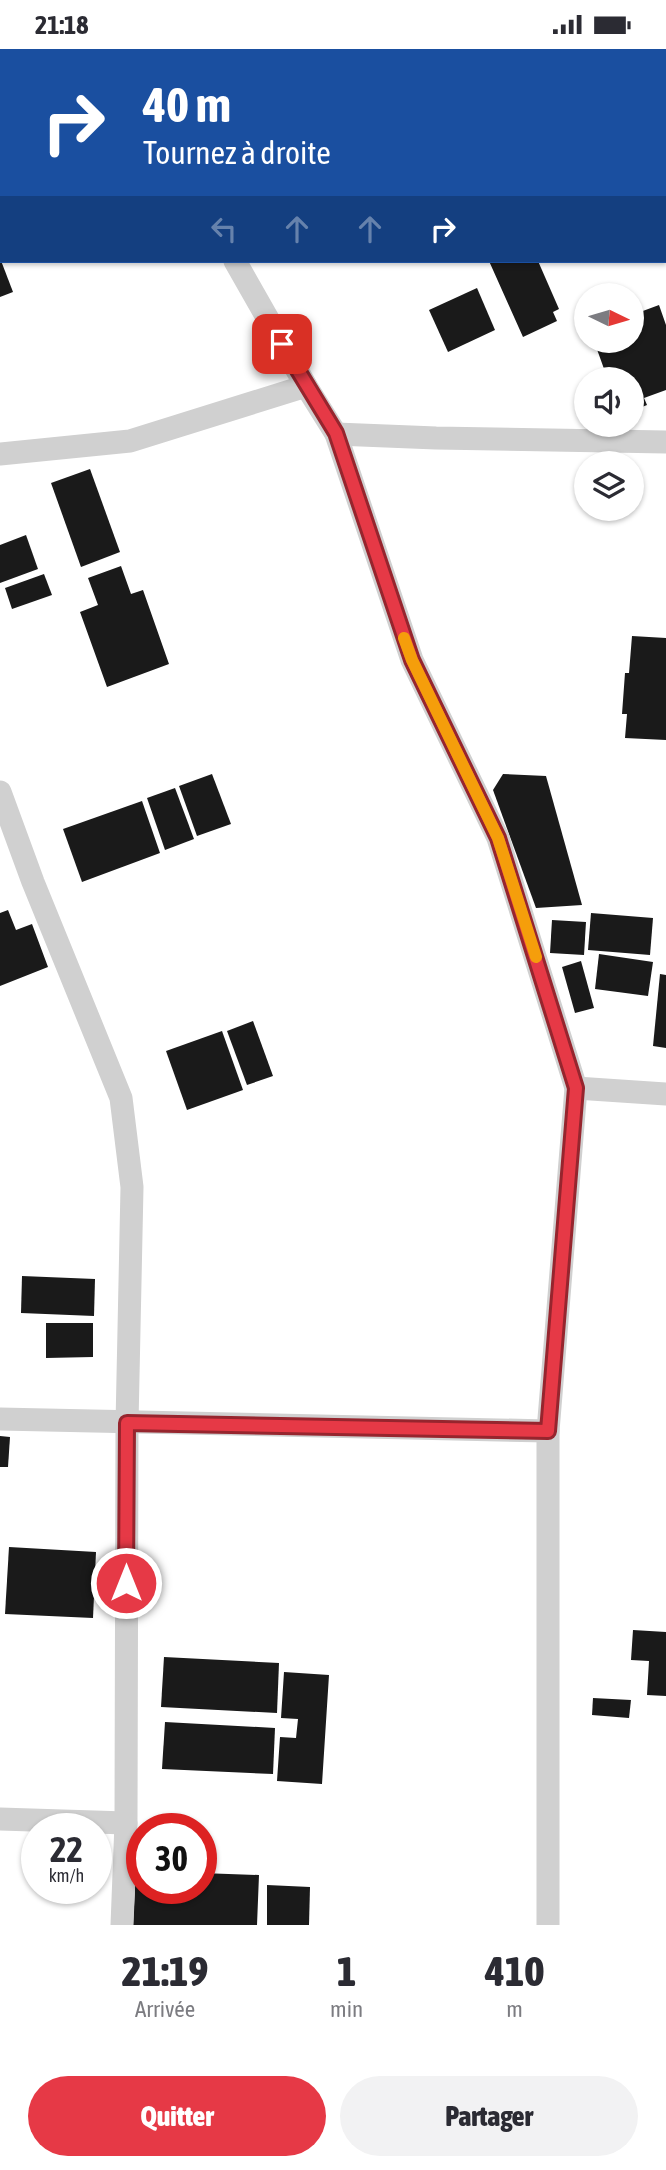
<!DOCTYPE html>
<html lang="fr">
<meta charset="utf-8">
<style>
body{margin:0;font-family:"Asap Condensed",sans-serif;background:#f2f2f3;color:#2b2b33;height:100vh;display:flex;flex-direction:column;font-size:26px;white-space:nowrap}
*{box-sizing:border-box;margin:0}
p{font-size:23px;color:#7c7c81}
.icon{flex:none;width:38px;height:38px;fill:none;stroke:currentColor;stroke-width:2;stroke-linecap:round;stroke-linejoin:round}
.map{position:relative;height:1876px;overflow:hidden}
.drawer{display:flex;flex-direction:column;background:#fff;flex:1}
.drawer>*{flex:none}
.banner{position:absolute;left:0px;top:0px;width:667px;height:214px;box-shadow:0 2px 5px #0004;background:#1a4fa0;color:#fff;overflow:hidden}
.needle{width:46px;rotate:95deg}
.buttons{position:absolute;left:574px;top:234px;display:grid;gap:14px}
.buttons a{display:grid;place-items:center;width:70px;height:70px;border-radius:50%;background:#fff;box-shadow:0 2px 5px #0004;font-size:35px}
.speed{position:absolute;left:21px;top:1764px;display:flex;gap:14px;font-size:35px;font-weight:700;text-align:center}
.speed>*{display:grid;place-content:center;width:91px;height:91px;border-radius:50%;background:#fff;box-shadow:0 2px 5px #0004;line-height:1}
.speed small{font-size:18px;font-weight:400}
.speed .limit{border:10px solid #d22;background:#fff;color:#111}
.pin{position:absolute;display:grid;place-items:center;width:60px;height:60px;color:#fff;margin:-30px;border-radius:14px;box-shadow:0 4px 10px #0006}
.me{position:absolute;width:77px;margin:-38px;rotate:0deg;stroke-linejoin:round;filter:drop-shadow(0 0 5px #0008)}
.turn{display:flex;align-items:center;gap:24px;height:147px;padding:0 28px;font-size:32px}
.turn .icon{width:91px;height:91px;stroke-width:2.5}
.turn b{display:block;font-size:49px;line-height:60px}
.lanes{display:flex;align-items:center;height:66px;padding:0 28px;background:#0003;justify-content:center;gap:35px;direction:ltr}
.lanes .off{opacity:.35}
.eta{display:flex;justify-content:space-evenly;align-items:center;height:119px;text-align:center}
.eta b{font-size:42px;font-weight:800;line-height:49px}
.primary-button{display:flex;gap:14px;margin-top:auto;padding:14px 28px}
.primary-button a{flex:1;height:80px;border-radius:42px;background:#e63946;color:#fff;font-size:28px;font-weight:800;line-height:80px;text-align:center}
.primary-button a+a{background:#f2f2f3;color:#2b2b33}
.status{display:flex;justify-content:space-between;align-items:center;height:49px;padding:0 35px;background:#fff;direction:ltr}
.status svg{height:19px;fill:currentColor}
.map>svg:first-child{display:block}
</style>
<div class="status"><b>21:18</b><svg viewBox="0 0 49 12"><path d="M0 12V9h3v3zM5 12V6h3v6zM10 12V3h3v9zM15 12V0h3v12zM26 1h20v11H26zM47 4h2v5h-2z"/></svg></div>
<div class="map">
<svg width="666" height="1876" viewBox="0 0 666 1876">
<rect width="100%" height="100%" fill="#fff"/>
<g fill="#1a1a1a">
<polygon points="0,209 13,243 0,248"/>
<polygon points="489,212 538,212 559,260 553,263 557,272 523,288"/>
<polygon points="477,239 495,281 448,303 429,261"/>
<polygon points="659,256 666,276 666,341 644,349 647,356 632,362 632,331 608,331 594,292 632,292 632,266"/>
<polygon points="90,420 120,503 81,518 51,434"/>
<polygon points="26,486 38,520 0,534 0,496"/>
<polygon points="121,517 131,545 143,541 169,615 107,638 80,563 98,556 88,529"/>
<polygon points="44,525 52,546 12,560 5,539"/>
<polygon points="632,587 666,589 666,691 625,689 627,665 622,665 625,624 629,624"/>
<polygon points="212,725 231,775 197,787 179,737"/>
<polygon points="503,725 546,727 582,856 536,859 493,741"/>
<polygon points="175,739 194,790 165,801 147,749"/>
<polygon points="142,752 160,804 82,833 63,780"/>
<polygon points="8,861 16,881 32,875 48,918 0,937 0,864"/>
<polygon points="591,864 653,869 650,906 588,901"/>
<polygon points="552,871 586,873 584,906 550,904"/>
<polygon points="599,905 653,913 648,947 595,940"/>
<polygon points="581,912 594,959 575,964 562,918"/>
<polygon points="660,925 666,926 666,999 653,997"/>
<polygon points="253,972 273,1027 247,1036 227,982"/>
<polygon points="222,982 243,1041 187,1061 166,1002"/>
<polygon points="22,1227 95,1230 94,1267 21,1264"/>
<polygon points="46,1274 93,1274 93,1308 46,1309"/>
<polygon points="0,1387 10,1388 8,1418 0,1418"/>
<polygon points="9,1498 96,1503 93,1569 5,1565"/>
<polygon points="633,1581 666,1583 666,1647 647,1646 649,1612 631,1611"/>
<polygon points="164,1608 279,1614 277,1664 161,1658"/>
<polygon points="284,1623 329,1626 322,1735 277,1732 280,1688 296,1689 298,1670 281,1669"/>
<polygon points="593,1649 631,1651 629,1669 592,1666"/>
<polygon points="165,1673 275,1679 273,1725 162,1720"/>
<polygon points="136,1821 142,1821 142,1839 201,1839 201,1824 259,1826 257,1876 133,1876"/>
<polygon points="267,1836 310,1838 309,1876 267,1876"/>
</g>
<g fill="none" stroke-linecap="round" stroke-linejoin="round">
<g stroke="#d0d0d0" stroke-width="23">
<polyline points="140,0 141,2"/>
<polyline points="628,0 629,2"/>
<polyline points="665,100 666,102"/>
<polyline points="235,212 306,337 336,385 412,611 498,789 576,1039 548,1382 548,1876"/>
<polyline points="336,385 436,389 666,393"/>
<polyline points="0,405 130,392 306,337"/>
<polyline points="0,743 33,833 121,1049 132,1138 127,1375 126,1774 122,1876"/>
<polyline points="576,1039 666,1045"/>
<polyline points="0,1370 548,1382"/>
<polyline points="0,1770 126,1774"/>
</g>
</g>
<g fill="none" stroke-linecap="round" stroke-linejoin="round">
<g stroke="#96252e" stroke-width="18">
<polyline id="route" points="126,1534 127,1374 548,1382 576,1039 498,789 412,611 336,384 282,295"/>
</g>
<use href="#route" stroke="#e63946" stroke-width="12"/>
<polyline stroke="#f59e0b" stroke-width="12" points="404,589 412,611 498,789 536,908"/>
</g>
</svg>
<div class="buttons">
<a><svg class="needle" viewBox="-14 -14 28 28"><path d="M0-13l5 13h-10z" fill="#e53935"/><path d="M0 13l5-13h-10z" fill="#7c7c81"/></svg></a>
<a><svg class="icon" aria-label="sound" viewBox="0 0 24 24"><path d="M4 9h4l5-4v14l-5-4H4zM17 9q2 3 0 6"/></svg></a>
<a><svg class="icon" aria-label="layers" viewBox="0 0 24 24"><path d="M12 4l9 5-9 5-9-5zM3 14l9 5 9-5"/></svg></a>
</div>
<div class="speed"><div>22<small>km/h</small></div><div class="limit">30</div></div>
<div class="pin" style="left:282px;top:295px;background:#d93025"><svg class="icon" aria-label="arrive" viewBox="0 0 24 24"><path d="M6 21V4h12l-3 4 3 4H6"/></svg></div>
<svg class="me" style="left:126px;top:1534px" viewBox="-20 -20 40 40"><circle r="17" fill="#e63946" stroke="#fff" stroke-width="3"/><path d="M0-11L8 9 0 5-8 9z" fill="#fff"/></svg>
<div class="banner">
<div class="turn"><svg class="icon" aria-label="right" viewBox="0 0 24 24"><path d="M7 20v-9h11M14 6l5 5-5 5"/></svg><div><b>40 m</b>Tournez à droite</div></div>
<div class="lanes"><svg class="icon off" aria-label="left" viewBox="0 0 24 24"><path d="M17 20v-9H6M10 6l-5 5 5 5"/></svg><svg class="icon off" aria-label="ahead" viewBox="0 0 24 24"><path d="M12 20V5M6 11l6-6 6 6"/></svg><svg class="icon off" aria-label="ahead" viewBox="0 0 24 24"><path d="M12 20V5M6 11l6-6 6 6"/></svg><svg class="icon" aria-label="right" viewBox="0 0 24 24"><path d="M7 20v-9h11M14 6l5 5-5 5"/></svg></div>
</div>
</div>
<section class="drawer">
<div class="eta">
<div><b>21:19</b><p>Arrivée</p></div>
<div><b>1</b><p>min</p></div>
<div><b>410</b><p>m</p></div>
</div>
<div class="primary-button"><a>Quitter</a><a>Partager</a></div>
</section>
